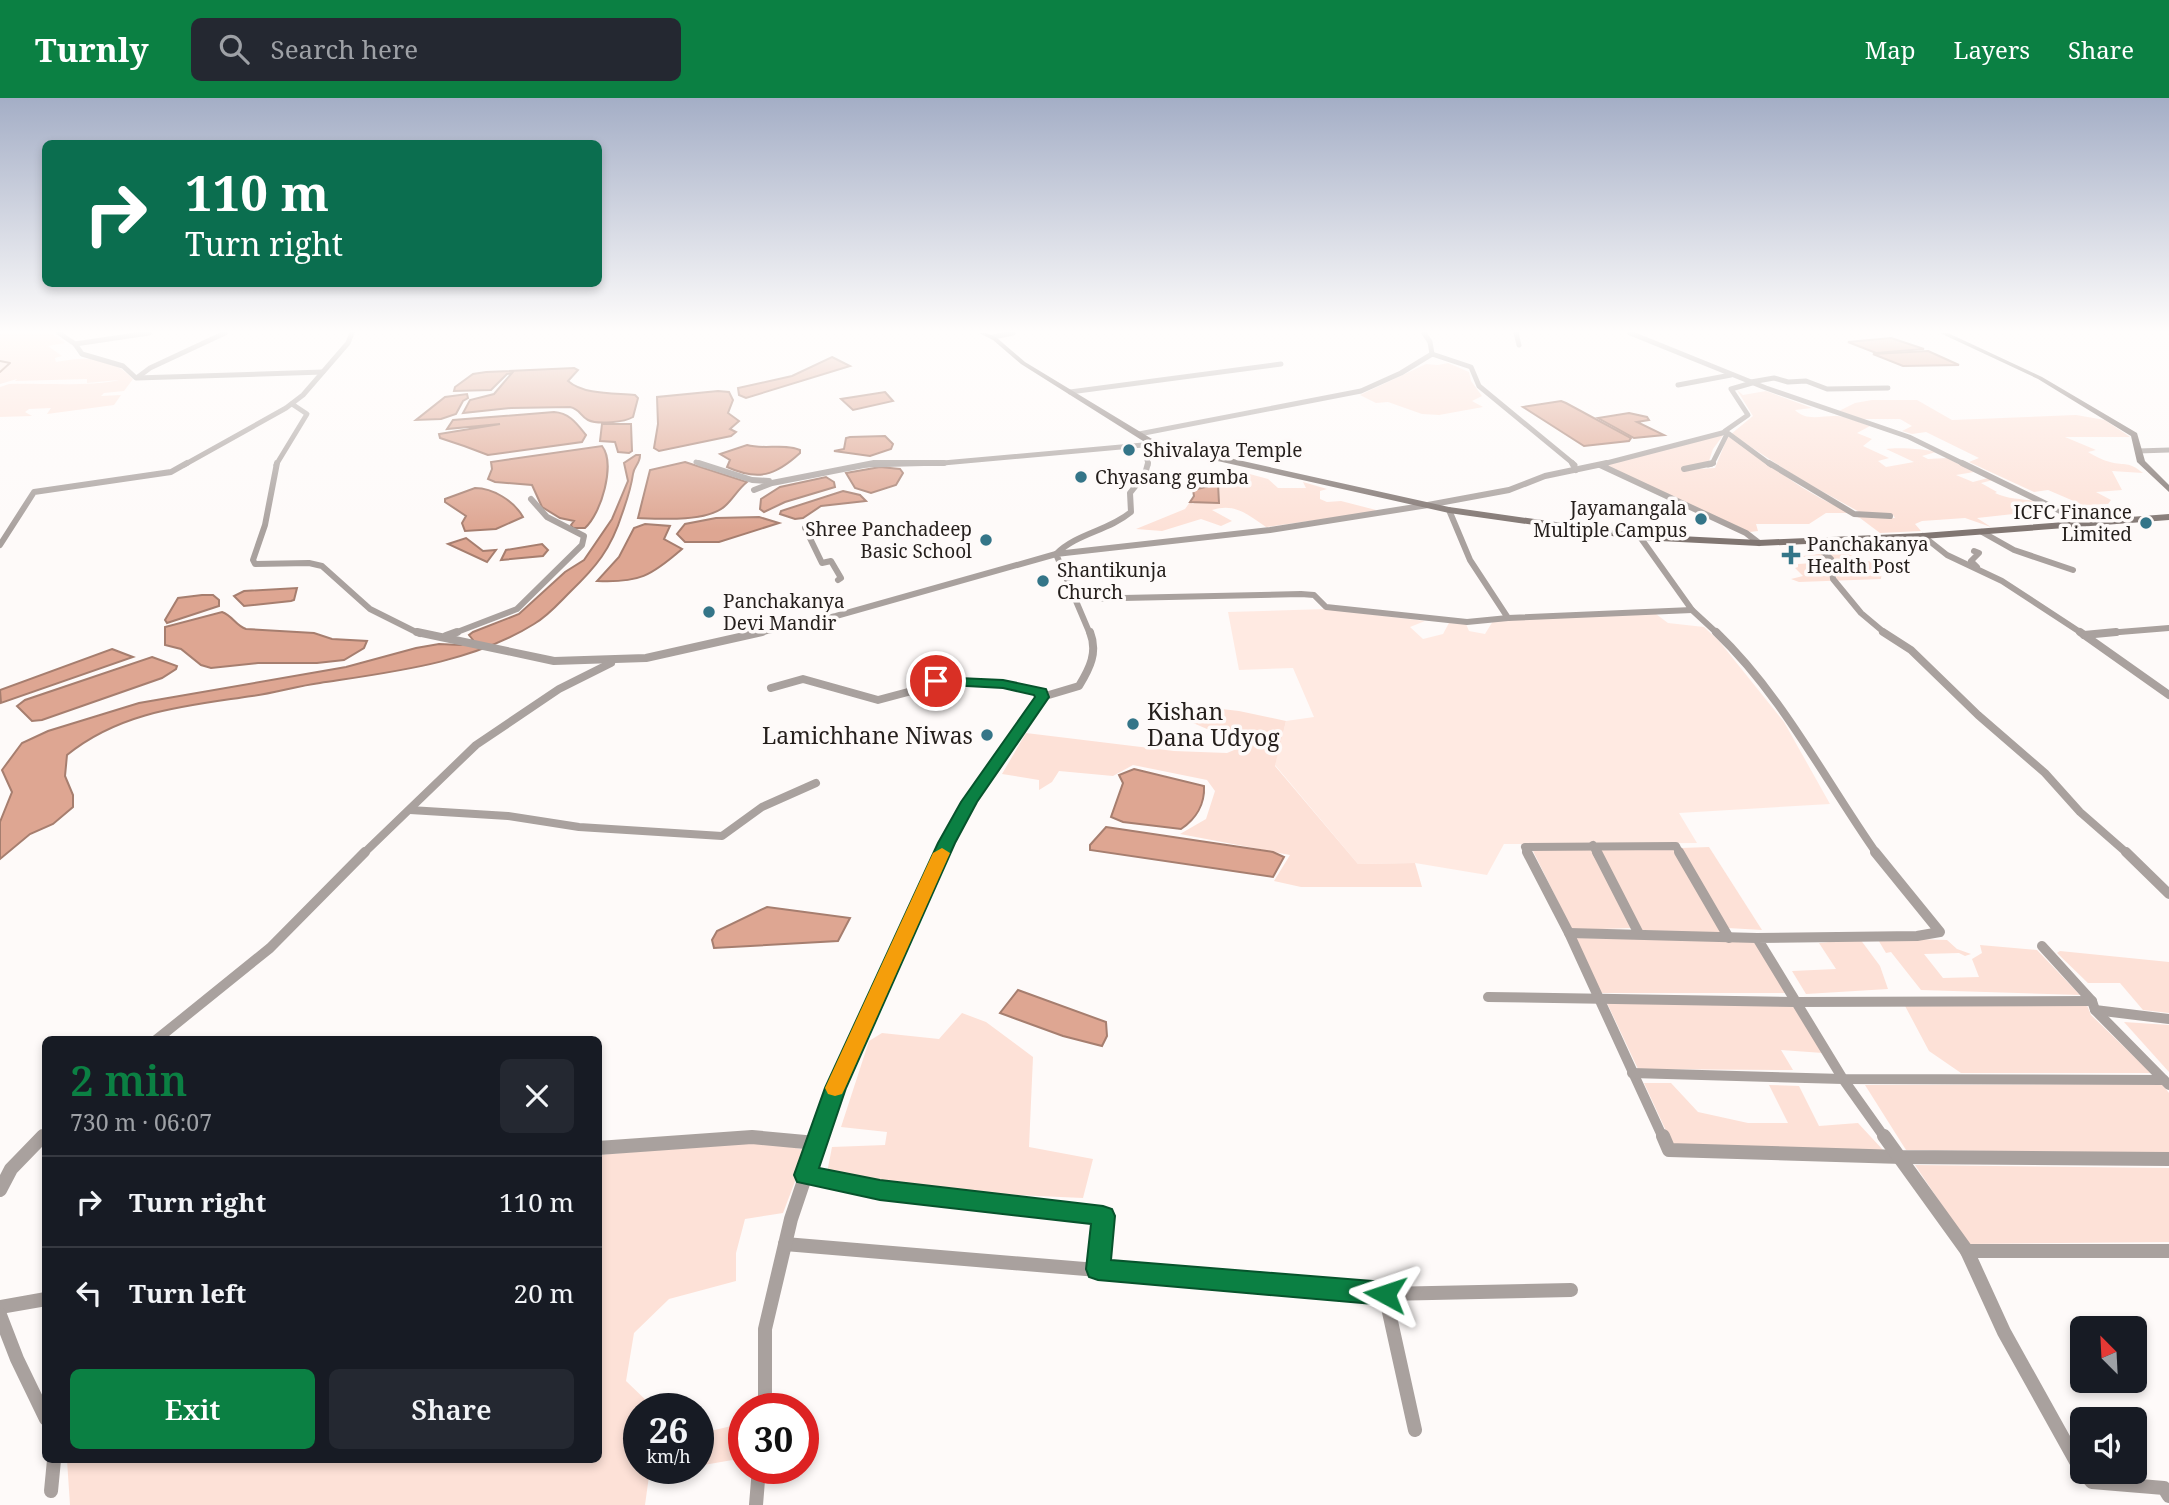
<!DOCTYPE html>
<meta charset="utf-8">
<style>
body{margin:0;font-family:"Noto Serif",serif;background:#242831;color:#f1f3f6;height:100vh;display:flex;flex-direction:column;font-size:26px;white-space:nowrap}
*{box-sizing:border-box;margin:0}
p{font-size:23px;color:#9ea1a6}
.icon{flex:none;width:38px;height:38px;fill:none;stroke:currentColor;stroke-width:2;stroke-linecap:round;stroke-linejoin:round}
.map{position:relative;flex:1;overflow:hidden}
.sheet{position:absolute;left:42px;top:938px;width:560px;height:427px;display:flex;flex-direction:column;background:#171b24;border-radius:10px;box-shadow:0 4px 10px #0003}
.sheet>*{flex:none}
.guide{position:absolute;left:42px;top:42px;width:560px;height:147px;border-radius:10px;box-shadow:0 4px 10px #0003;background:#0b6e4f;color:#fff;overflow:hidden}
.needle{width:46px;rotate:336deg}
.tools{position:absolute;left:2070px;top:1218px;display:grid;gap:14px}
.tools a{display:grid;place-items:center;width:77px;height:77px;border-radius:10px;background:#171b24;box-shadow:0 4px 10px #0003;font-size:35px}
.speed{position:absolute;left:623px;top:1295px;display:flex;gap:14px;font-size:35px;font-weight:700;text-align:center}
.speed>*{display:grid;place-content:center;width:91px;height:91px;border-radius:50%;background:#171b24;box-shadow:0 4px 10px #0003;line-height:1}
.speed small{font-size:18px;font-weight:400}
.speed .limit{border:10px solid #d22;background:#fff;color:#111}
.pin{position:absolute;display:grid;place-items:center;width:60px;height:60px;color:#fff;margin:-30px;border:4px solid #fff;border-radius:50%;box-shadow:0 2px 7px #0007}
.me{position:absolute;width:77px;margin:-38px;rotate:275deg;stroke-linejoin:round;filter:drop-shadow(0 0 5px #0008)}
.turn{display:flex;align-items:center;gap:24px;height:147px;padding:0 28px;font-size:32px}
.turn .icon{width:91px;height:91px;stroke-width:2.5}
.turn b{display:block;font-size:49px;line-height:60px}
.round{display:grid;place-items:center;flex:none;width:74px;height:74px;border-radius:10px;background:#242831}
.overview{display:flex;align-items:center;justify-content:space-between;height:119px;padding:0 28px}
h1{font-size:42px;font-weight:600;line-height:52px;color:#0b8043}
.cta{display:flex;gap:14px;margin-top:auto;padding:14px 28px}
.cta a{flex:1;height:80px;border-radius:10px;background:#0b8043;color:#fff;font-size:28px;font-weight:600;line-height:80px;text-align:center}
.cta a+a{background:#242831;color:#f1f3f6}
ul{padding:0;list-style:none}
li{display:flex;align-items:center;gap:21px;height:91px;padding:0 28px;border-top:2px solid #363941}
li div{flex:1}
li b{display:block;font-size:26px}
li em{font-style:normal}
header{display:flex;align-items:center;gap:42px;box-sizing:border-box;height:98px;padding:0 35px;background:#0b8043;color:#fff}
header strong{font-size:33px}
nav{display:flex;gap:38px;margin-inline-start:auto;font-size:24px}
.search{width:490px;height:63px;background:#242831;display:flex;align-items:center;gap:18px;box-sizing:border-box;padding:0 24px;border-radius:10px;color:#9ea1a6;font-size:26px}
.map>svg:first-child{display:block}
</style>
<header>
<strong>Turnly</strong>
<div class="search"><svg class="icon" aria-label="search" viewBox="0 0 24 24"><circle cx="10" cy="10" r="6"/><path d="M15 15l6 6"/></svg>Search here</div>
<nav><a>Map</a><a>Layers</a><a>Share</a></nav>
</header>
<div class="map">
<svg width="2169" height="1407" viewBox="0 0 2169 1407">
<rect width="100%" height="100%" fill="#fefaf9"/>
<polygon fill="#ffeae2" points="1326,511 1425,523 1410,529 1423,541 1443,536 1449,525 1466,526 1469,533 1485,536 1493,523 1652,513 1668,525 1704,529 1719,543 1784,624 1830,706 1679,715 1697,745 1504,746 1487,777 1415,765 1358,766 1275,667 1286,623 1314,619 1293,570 1239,572 1228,514"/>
<g fill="#fde1d7">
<path d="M0,235H51L65,245L48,248L62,258L55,260L56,264C85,258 112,258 133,281L124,293L104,295L101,298L121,297L114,307L47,316L51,310L29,311L25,314L32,318L0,319V289L9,286C43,285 87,289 119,282L87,285V281L15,283L17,281L0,286Z"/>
<polygon points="1448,265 1469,274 1471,283 1482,298 1472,303 1483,309 1439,317 1422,316 1388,304 1376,305 1360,297 1426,266 1438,267"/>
<path d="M1737,292L1743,297L1766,293L1812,310L1795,312C1807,324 1823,317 1837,318C1848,319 1860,325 1870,328L1857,335L1872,341L1863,348L1889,360L1878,363L1886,369L1914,364L1886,351C1897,349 1927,351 1936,354L1922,358L1928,361L1947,360L1974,374L1956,377L1973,384L1988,380L1993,382L1981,385L1997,394L1995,395C2012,403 2029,400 2046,406L2035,410L2041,413L1977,420L1991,429L1965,420L1922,423L1915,426L1921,433L1880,435L1860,420L1847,415H1826L1809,426H1756L1758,433L1750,434L1604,367L1724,336L1713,351L1708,366L1682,372L1715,370L1728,338C1780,371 1830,422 1895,420L1893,417L1863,416L1800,381L1731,336L1753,318Z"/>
<path d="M1872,302H1917L1952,322L2076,317L2105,322L2130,339H2065L2096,352L2088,354C2095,358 2102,362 2110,364C2126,368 2128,363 2143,375L2112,373L2122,392L2096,394L2111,402L2108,406L2083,407L2048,392L2034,394L1969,364L1979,360L1926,334L1912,336L1902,333L1912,328L1900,321H1863L1839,313L1855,305Z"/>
<path d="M1246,375L1268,381L1278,390H1306L1303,384L1327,391L1320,393V401L1327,404L1341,403L1376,412L1374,414L1266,429C1247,416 1235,405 1212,412L1232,423L1221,428L1201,421L1162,433L1136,431L1185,411L1190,404L1193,406L1218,386L1199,390L1200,386L1236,379L1232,376Z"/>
<polygon points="1841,453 1864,463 1883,464 1881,481 1799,484 1791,481 1803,478 1795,470 1798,469 1798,466 1814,465 1803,458"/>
<polygon points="1179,606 1239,613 1286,623 1275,668 1358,766 1415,765 1422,789 1301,789 1274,783 1290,757 1180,736 1206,721 1215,693 1207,682 1133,667 1113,678 1059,673 1052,684 1039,692 1039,682 1002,676 1026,635 1174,653 1227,655 1246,647 1240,637 1207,631 1177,618"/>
<polygon points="1709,749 1762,832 1728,830 1681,750"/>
<polygon points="1591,750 1631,830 1572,832 1532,751"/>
<polygon points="1599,750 1674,750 1723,837 1641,833"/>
<polygon points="1575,840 1754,842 1786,895 1600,895"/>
<polygon points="1877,840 1947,842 1957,851 1971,856 1965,858 1959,855 1924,856 1943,880 1979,879 1972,861 1982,855 1980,847 2037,852 2080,897 1921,892 1891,854 1886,855"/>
<polygon points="1860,841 1880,868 1888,891 1806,896 1792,873 1836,871 1819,845"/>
<polygon points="2060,853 2169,864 2169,915 2143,912 2120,885 2088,885 2057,855"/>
<polygon points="1607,905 1792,906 1823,955 1781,952 1793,972 1638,971"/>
<polygon points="1904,906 2087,907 2091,917 2151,975 1961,975 1929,953"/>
<polygon points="962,915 986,924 1033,959 1029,1049 1093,1061 1083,1100 993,1096 827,1075 832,1049 885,1047 887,1034 841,1029 869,943 882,935 939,941"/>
<polygon points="2124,924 2169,927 2169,974"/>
<polygon points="1644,985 1671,985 1698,1014 1748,1025 1788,1025 1769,987 1799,988 1819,1028 1858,1025 1884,1053 1672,1046"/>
<polygon points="2162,986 2169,995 2169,1055 1906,1052 1865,987"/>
<polygon points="756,1043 807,1052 783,1115 745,1121 736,1155 736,1183 669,1201 634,1235 626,1283 651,1307 651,1311 639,1311 639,1370 688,1370 649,1378 645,1407 70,1407 67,1362 598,1362 599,1057"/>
<polygon points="1915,1067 2169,1070 2169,1144 1968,1146"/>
<polygon points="744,1325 744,1360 698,1368 698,1336"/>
</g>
<g fill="#dea692" stroke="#a67e6f" stroke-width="2">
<polygon points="1891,240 1924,251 1876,255 1848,244"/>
<polygon points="1928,253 1959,267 1903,268 1873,256"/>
<polygon points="832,259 850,268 746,300 739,297 738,290 792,278"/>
<path d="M574,270L578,272L568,283C584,297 614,295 635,297L638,300L633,319C625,324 598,327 588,322C580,318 580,311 570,309L511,310L463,315L470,302L494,296L512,275L507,276L491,292L454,293L455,289L473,276L486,274Z"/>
<polygon points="718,293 729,294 733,302 728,315 739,323 730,331 736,334 731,338 659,353 654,350 658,326 657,299"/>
<polygon points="885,294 893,303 853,312 841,301"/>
<polygon points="467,296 468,300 463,303 456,316 441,321 416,322 445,299"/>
<polygon points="1561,303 1566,305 1631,340 1629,343 1584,348 1523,309"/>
<path d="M554,314C570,315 577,326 586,337L582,344L488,357C473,351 456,345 440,340L439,336L500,326L447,331L453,322Z"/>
<polygon points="1629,315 1647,319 1649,322 1637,324 1664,337 1634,340 1598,320"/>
<polygon points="631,326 632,353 629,355 618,354 615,344 600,343 602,326"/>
<polygon points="885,338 893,346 891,351 870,358 834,353 844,351 846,340 850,339"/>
<path d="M747,347C764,352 784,345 800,352V355C775,378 758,383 727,369L730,362L720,356Z"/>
<path d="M602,348C616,366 601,416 585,430H573L571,427L574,423L560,420L542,409L532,387L495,384L488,381L492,371L491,364Z"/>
<path d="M636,357H640C640,366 634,368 633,376C631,391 627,402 622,416C611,451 596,469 570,494C558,506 548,518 534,526C472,565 392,574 320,585C297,588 275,595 252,598C186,608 121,613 67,657L65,678L73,697V709L53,726L30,736L0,761V724L12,694L2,672L22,645L48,633L139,605L346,569L416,550L439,546L461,547L473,542L469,537L473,534L519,516L565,474L584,462L612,421L628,383L624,365Z"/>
<path d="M685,364L747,384C738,391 733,401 725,408C708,424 660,421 638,420L650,372Z"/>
<polygon points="880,369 900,371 903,375 896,387 871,395 855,390 846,375"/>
<polygon points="826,379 834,384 835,389 785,404 764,414 760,411 761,401 780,389"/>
<polygon points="1218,386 1219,405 1190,404 1194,398 1193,392"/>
<path d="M475,390C493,390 514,403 523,419L496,431L465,433L462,425L466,418L445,404V401Z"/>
<polygon points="843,393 860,397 866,403 821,408 803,420 795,421 780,416 781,413"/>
<polygon points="759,419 779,425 719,444 685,444 677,436 685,426 716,420"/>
<path d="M645,426L670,428L664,441L682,451C651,478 639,485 597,483L619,459L634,430Z"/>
<polygon points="466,440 483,453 496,452 487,464 448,446"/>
<polygon points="542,446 548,452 543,458 501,462 506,452"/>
<polygon points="297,490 294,502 291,503 244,508 234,498 244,493"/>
<polygon points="202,497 213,497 219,502 219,508 167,525 165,522 178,500"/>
<path d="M222,514C233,518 235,527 246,531L314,535L332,541L367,543L364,550L344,562L317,565H258L211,570L201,567L181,551L165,547V529Z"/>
<polygon points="112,551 133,559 1,605 0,592"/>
<polygon points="152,559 177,568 176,571 162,580 42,622 32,623 17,608 25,602"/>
<path d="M1134,671L1204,688C1205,706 1196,721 1181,731L1123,724L1111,719L1123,685L1119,677Z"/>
<polygon points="1106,729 1273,754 1284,759 1273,779 1090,752 1090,747"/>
<polygon points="767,809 850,820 838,843 714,850 712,842 717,833"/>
<polygon points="1018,892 1106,924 1107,938 1102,948 1063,938 1000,915"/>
</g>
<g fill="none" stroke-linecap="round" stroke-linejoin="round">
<polyline stroke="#a67e6f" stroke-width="2" points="0,263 10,265 0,274"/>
<g stroke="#a9a19e" stroke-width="5">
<polyline points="59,235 75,246"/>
<polyline points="149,235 75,246 82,256 123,268 136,280 323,274"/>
<polyline points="1424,235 1430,244 1432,256"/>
<polyline points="1516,235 1519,247"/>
<polyline points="1630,235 1766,290 1909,339 1966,367"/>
<polyline points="993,239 1013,235"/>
<polyline points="1432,256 1471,269 1479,288 1575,367"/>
<polyline points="138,279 150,270 225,235"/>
<polyline points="1751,284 1774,280 1788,284 1806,283 1827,291 1888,290"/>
<polyline points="1752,285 1731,291 1748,317 1725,333 1771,367"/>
<polyline points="1678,287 1731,277"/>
<polyline points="1070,294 1281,266"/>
<polyline points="1139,336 1361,293 1401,275 1432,256"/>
<polyline points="2138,353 2169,352"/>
<polyline points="696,364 704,367"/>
<polyline points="184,367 286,310 303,297 348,245 352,235"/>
<polyline points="276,367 307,316 292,306"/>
<polyline points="866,367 943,365 1154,346"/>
<polyline points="1148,367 1145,351 1154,346"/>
<polyline points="1599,367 1726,334"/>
<polyline points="1708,367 1712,366 1727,336"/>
</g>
<g stroke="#a9a19e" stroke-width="6">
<polyline points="277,365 265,427 253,462 255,466 309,465 322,468 370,511 420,536"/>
<polyline points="699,365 752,382 769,383"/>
<polyline points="1572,365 1576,372"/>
<polyline points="1769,365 1854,416 1890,418"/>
<polyline points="1962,365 2085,425"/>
<polyline points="1600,367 1746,435 1759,445"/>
<polyline points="1684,371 1713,365"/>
<polyline points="754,392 772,385 874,365 944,365"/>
<polyline points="816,426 805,430 822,465 831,463 841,480 838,482"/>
<polyline points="1982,434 2014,452 2073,472"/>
<polyline points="1923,438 1947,457 2002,483 2083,536"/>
<polyline points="1810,442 1831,461 1833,481 1861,515 1886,536"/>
<polyline points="0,447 34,394 171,374 187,365"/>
<polyline points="1974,453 1979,455 1971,463 1977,469"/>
<polyline points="1077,501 1301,496 1314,497 1326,509 1467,524 1508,520 1470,462 1449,412"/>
<polyline points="1692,512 1718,536"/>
<polyline points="1508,520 1692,512 1640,439"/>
<polyline points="452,536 517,511 582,447 584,438 547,419 531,401"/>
<path d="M754,536L836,518L1056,456C1077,435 1108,433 1131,414L1130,395L1145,376L1148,365"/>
<polyline points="1090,536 1056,456 1270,432 1428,407 1509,392 1545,378 1607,365"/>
<polyline points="2095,536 2169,530"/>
</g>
<g stroke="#a9a19e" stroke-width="8">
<polyline points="417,534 554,563 646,560 762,534"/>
<path d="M1716,534C1782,597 1825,682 1877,756"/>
<polyline points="1883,534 1911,552 1978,617 2045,675 2080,714 2128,756"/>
<polyline points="2080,534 2169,597"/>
<polyline points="2084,537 2116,534"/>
<polyline points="446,538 457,534"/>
<polyline points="771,590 803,581 878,602 923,590 936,583 1003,586 1041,594 1042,599"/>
<polyline points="410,712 508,718 579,729 722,738 762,709 816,685"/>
<polyline points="1593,747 1597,756"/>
<polyline points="363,756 476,647 559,591 611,565"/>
<path d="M941,756L969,704L1042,599L1079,588C1090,570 1098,554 1090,534"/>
<polyline points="1528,756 1525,749 1676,748 1680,756"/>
</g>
<g stroke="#a9a19e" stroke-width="10">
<polyline points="1527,754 1569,835 1663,1040"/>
<polyline points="1597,754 1639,836"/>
<polyline points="1679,754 1729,840"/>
<polyline points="1875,754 1940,834 1917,838 1757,840 1843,981 1885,1040"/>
<polyline points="2126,754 2169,796"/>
<polyline points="1569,835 1757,840"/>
<polyline points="2042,848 2092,903 2095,912 2169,987"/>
<polyline points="1488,899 1795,904 2092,903"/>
<polyline points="2095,912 2169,921"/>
<polyline points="156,942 270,850 365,754"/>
<polyline points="1632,975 1843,981 2164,982"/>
<polyline points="41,1040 46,1035"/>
<polyline points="741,1040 760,1040"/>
<polyline points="818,1040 835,990 942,754"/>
</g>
<g stroke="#a9a19e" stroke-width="14">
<polyline points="1663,1038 1669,1052 1902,1059 2169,1061"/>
<polyline points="1884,1038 1967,1153 2004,1234 2082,1374"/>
<polyline points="598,1050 752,1039 816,1045"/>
<polyline points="805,1077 880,1092 1103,1118 1098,1171"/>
<polyline points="0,1092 11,1071 43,1038"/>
<polyline points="785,1146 1385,1196 1415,1332"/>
<polyline points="1967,1153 2169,1153"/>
<polyline points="1385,1196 1571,1192"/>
<polyline points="0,1209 46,1201"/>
<polyline points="0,1217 17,1261 46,1321"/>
<polyline points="765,1311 765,1231 791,1121 819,1038"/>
<polyline points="2083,1374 2092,1384 2164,1390 2169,1398"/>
<polyline points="51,1393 54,1362"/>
<polyline points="756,1407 759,1370"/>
</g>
<g fill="#817672" fill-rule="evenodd">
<polygon points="979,235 987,235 997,240 1025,264 1157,344 1449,409 1640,436 1759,442 1923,435 2169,416 2169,422 1923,441 1759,448 1640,442 1449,415 1151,348 1021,266 993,242"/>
<polygon points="1940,235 1948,235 2042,279 2137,335 2145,363 2169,387 2169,394 2137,364 2131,338 2038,281"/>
</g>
</g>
<linearGradient id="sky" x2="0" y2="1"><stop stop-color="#a4aec6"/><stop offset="0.54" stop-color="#fffdfc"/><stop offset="1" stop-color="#fffdfc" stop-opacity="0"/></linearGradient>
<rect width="2169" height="432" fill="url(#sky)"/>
<polygon fill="#0b8043" stroke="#07532c" stroke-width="2" points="936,579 1003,582 1046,591 1049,599 977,704 955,745 846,990 819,1070 880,1082 1103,1108 1112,1111 1115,1118 1111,1162 1385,1184 1394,1188 1397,1196 1394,1204 1385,1207 1098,1182 1089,1179 1086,1171 1091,1126 880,1102 797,1084 794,1077 825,990 938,745 961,704 1035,599 1034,597 1003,590 931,586 931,580"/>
<polygon fill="#f59e0b" points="942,750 950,755 845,990 842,996 835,998 828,996 825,990 933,755"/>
<g fill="#347588" stroke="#fefaf9" stroke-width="2.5">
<circle cx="1129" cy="352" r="7"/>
<circle cx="1081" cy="379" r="7"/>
<circle cx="1701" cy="421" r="7"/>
<circle cx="2146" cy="425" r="7"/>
<circle cx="986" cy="442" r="7"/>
<path d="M1787.5 446.5h7v7h7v7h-7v7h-7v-7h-7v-7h7z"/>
<circle cx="1043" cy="483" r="7"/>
<circle cx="709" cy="514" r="7"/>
<circle cx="1133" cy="626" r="7"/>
<circle cx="987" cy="637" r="7"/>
</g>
<g text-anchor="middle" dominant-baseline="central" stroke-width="7" stroke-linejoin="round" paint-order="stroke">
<g font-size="19" fill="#251f1c" stroke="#fefaf9" text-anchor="start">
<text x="1143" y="352">Shivalaya Temple</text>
<text x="1095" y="379">Chyasang gumba</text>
<text x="1687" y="410" text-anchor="end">Jayamangala<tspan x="1687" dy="22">Multiple Campus</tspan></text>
<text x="2132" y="414" text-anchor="end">ICFC Finance<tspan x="2132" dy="22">Limited</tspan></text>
<text x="972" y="431" text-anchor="end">Shree Panchadeep<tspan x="972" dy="22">Basic School</tspan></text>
<text x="1807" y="446">Panchakanya<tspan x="1807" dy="22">Health Post</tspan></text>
<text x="1057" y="472">Shantikunja<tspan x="1057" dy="22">Church</tspan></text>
<text x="723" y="503">Panchakanya<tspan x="723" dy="22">Devi Mandir</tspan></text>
</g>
<g font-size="23" fill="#251f1c" stroke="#fefaf9" text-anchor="start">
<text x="1147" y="613">Kishan<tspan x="1147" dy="26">Dana Udyog</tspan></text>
<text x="973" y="637" text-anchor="end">Lamichhane Niwas</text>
</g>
</g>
</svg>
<div class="tools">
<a><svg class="needle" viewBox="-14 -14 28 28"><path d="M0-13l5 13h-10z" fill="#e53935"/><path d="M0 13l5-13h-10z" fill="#9ea1a6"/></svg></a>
<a><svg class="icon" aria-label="sound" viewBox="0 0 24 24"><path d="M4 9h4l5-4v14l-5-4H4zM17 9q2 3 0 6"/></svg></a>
</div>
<div class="speed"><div>26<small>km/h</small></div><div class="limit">30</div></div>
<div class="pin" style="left:936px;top:583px;background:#d93025"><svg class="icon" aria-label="arrive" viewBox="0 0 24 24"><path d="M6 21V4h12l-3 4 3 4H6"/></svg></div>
<svg class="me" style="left:1385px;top:1196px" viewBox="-20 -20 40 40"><path d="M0-17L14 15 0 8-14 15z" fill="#0b8043" stroke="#fff" stroke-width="4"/></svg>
<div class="guide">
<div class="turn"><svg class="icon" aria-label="right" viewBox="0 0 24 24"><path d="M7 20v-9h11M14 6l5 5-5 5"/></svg><div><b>110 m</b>Turn right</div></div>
</div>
<section class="sheet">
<div class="overview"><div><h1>2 min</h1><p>730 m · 06:07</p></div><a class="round"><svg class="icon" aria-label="close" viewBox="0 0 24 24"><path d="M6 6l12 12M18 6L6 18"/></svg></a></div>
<ul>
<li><svg class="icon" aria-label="right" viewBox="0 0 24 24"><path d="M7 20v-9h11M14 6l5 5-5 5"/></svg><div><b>Turn right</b></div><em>110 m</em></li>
<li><svg class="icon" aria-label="left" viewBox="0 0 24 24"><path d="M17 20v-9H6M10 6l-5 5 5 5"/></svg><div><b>Turn left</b></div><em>20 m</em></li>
</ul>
<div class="cta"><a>Exit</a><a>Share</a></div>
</section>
</div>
